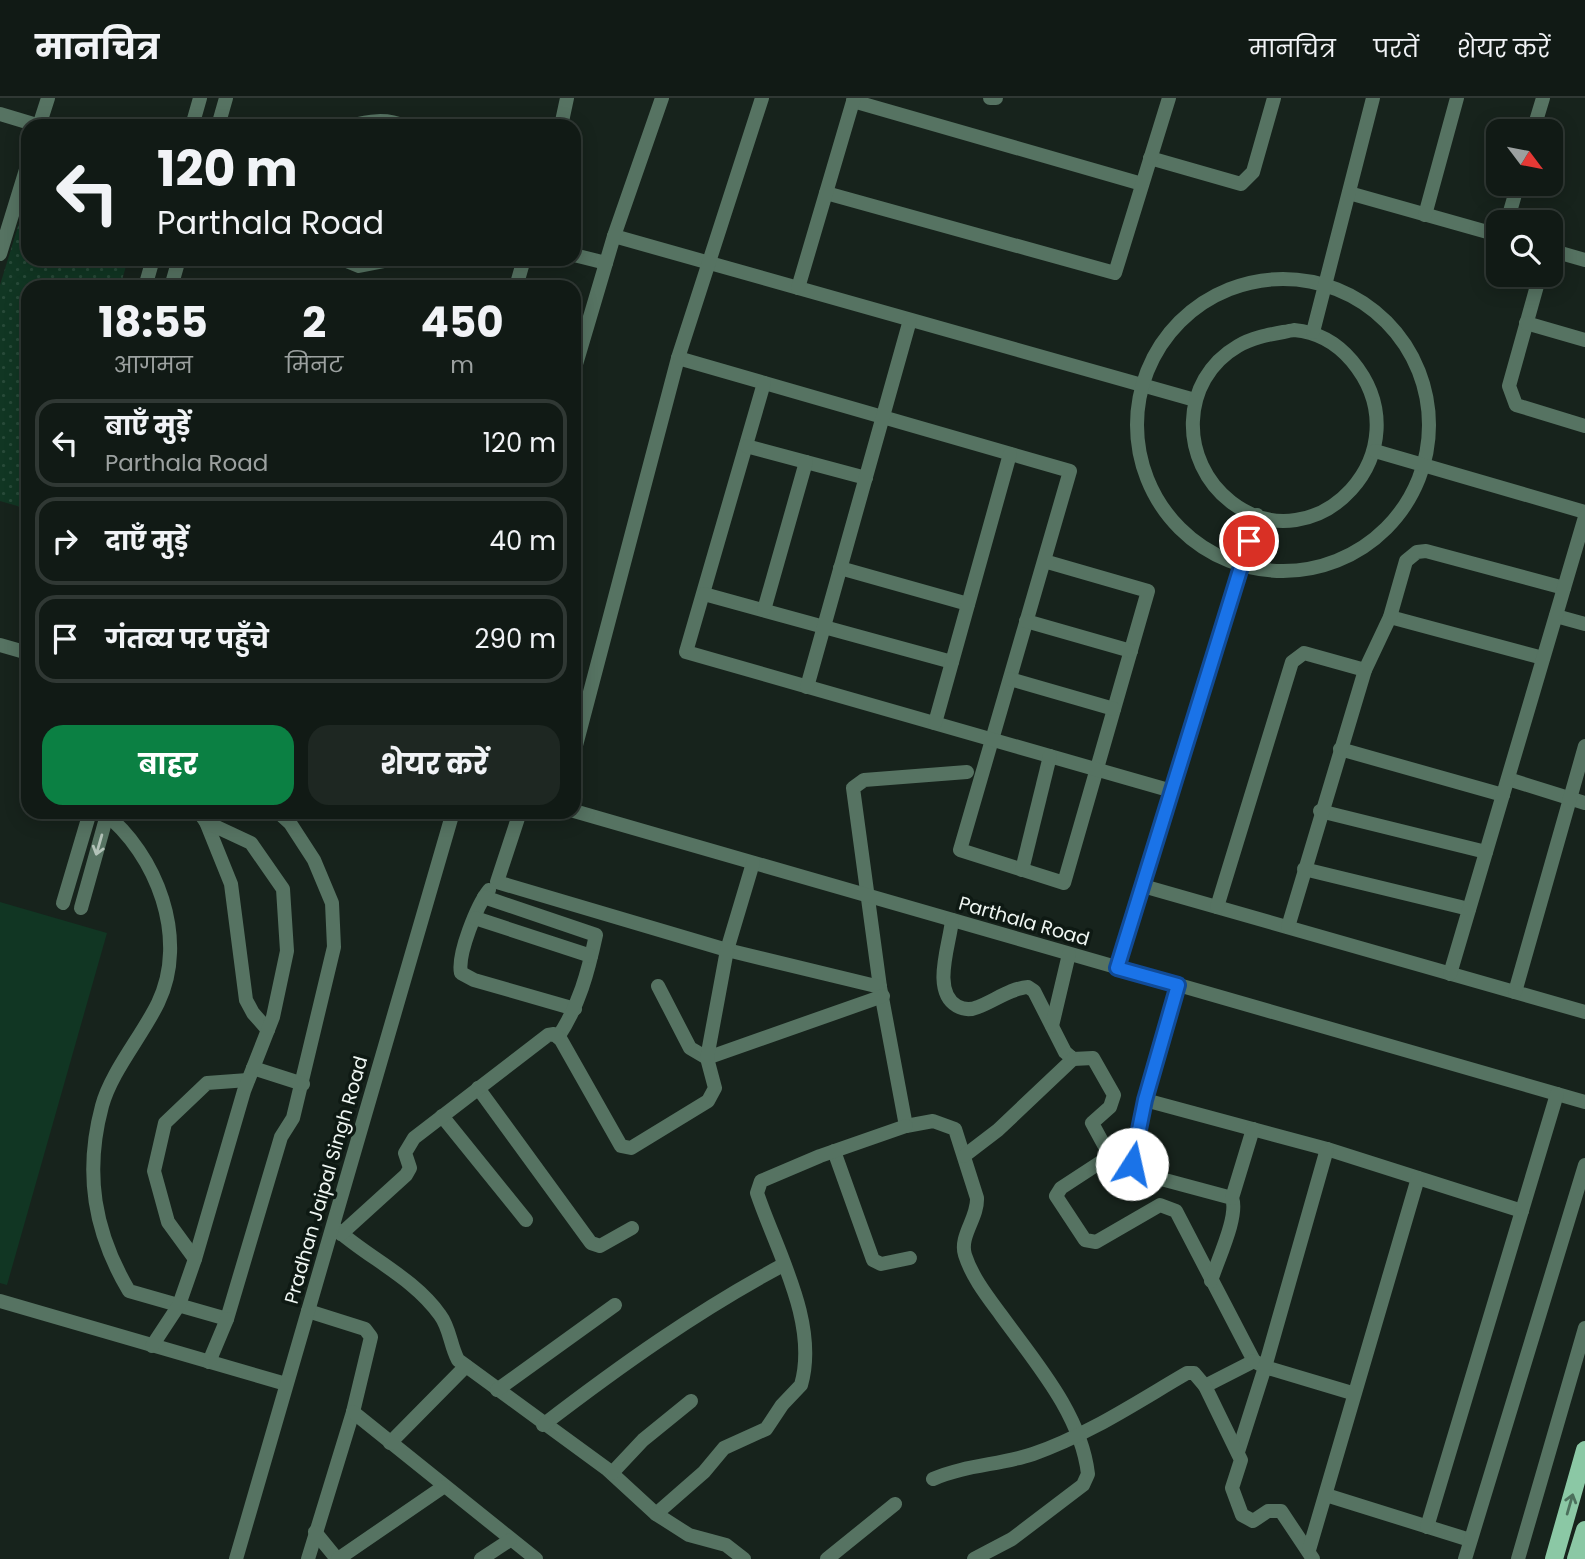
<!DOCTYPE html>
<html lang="hi">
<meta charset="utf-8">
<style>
body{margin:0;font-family:Poppins,"Noto Sans Devanagari",sans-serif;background:#1e2722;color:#f1f3f6;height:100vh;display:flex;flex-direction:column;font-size:26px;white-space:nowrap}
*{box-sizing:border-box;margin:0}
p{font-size:23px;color:#9ca1a0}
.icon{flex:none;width:38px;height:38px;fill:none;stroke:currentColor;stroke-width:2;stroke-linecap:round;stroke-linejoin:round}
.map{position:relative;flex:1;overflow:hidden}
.panel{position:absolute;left:21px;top:182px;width:560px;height:539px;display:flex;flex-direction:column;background:#111a15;border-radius:21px;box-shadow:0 4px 18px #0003,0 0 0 2px #303834}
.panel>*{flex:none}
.banner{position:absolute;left:21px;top:21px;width:560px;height:147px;border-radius:21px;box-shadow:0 4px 18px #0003,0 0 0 2px #303834;background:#111a15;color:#f1f3f6;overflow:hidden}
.needle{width:46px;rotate:122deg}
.fabs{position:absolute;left:1486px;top:21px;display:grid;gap:14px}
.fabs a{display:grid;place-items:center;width:77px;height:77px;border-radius:14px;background:#111a15;box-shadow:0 4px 18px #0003,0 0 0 2px #303834;font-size:35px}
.pin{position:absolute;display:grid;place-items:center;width:60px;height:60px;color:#fff;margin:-30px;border:4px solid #fff;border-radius:50%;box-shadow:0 2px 7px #0007}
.me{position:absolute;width:77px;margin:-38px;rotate:10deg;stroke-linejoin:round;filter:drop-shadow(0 0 5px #0008)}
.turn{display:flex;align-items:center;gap:24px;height:147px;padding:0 21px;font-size:32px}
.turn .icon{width:91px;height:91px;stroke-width:2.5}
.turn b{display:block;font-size:49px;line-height:60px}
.eta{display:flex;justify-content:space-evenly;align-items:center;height:119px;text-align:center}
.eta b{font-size:42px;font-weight:700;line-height:49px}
.cta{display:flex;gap:14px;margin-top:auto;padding:14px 21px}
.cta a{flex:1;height:80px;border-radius:21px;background:#0b8043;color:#fff;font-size:28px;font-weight:700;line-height:80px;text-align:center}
.cta a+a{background:#1e2722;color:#f1f3f6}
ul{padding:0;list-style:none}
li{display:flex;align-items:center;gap:21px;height:88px;margin:0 14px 10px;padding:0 7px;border:4px solid #303834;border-radius:21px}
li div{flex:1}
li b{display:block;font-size:26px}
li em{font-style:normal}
header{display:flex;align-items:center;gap:42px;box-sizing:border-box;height:98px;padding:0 35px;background:#111a15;border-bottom:2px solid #303834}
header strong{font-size:33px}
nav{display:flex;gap:38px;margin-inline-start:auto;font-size:24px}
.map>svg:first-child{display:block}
</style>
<header>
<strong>मानचित्र</strong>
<nav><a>मानचित्र</a><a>परतें</a><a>शेयर करें</a></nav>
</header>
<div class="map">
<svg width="1585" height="1461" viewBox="0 0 1585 1461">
<defs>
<pattern id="grass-dots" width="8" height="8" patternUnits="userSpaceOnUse" patternTransform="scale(1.75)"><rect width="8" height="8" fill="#113623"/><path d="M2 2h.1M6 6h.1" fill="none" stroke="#284a39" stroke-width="1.8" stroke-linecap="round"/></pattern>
</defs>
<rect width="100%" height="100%" fill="#17231c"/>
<polygon fill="url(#grass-dots)" points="28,96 28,161 128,161 120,189 28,189 28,411 0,403 0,187"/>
<polygon fill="#113623" points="0,804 107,835 7,1187 0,1185"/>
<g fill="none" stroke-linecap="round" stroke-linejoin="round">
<g stroke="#567362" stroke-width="14">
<polyline points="990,0 996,0"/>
<polyline points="853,3 1142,86"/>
<polyline points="0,16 40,28"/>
<polyline points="39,28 48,0"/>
<polyline points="192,28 200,0"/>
<polyline points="218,28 226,0"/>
<path d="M350,28C368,23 387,20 404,28"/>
<polyline points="561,28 567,0"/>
<polyline points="1533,33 1543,0"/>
<polyline points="1150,60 1241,86 1253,74 1274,0"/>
<polyline points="826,95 1115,175 1169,0"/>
<polyline points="1349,95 1498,137"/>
<polyline points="1425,117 1457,0"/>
<polyline points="1507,124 1518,86"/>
<polyline points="614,138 1195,302"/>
<polyline points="1550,152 1585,162"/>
<polyline points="0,156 28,65"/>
<polyline points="574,157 606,165"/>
<polyline points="342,161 359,168 395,161"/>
<polyline points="1540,177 1509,288 1516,307 1585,328"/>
<circle cx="1283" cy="327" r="146"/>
<polyline points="145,189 153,161"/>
<polyline points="171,189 179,161"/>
<polyline points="516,189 524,161"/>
<polyline points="798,190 854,0"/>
<polyline points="1526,225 1585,242"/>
<path d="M1294,232C1318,234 1336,244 1352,263C1427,353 1315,469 1231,404C1179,364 1179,282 1238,248C1255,238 1274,236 1294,232Z"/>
<polyline points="1313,234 1373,0"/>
<polyline points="678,260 1070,373 960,752 1064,785 1148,493 1044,463"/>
<polyline points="574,273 614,138 662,0"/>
<polyline points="764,285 686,554 1172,693"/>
<polyline points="746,348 866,380"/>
<polyline points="1375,353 1585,414"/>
<polyline points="840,470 968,506"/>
<polyline points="704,496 952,564"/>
<polyline points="764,512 806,364"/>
<polyline points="1556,518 1585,526"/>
<polyline points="1390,519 1543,560"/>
<polyline points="1026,523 1131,553"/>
<polyline points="0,547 28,555"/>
<polyline points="1010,581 1114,611"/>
<polyline points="807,589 910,222"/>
<polyline points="935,625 1010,356"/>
<polyline points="1340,651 1503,697"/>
<polyline points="574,655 678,260 762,0"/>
<path d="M967,674L864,682L853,690L880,889L906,1028L933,1023L955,1031L977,1100C978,1120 959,1138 965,1157C972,1179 987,1198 1001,1217C1035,1264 1081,1316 1088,1376L1083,1387L1012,1441L974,1461"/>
<polyline points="1508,681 1585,705"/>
<polyline points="574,713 1585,1004"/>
<polyline points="1320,713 1486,754"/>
<path d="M103,714C157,756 189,841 158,905C142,938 111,974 102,1008C84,1075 94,1134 129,1193L227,1221L281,1039L293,1020L334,849L332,805L314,762L290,725L278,714"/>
<polyline points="520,714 497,784 727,852 880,889"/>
<polyline points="206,724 231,786 246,902 253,915 268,932"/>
<polyline points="1304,771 1469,811"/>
<polyline points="1022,772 1050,658"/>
<polyline points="1143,788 1585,914"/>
<path d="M489,792C477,807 457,857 461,875L474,882L575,911"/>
<path d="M484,799L596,837C588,874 579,908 558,939"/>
<polyline points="63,805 90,714"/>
<polyline points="1217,809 1292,564 1304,555 1365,572"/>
<polyline points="81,810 107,717"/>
<polyline points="475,820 591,858"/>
<path d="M952,822C950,846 931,893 957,908C964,912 971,912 978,909C994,903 1011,890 1028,889L1034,893L1065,954L1073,961L1093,960L1114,997L1110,1009L1092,1025L1110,1058L1061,1090L1056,1098L1085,1142L1096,1144L1160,1107L1176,1113L1254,1263L1265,1269L1352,1295"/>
<polyline points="1288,829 1365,572 1390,519 1406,463 1417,454 1426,453 1564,490"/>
<polyline points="1117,870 1257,417"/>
<polyline points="1450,876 1585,419"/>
<path d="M1178,887L1145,1002L1132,1066L1139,1074L1150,1078L1232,1100C1239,1118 1217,1163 1211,1183"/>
<polyline points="658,888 690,950 707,960 883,898"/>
<polyline points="1515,894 1585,648"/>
<polyline points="1052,928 1069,856"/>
<polyline points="253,970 303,986"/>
<polyline points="478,990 591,1145 600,1148 632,1130"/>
<polyline points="1145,1002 1327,1051 1522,1113"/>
<polyline points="442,1018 526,1122"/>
<polyline points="834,1053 873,1162 881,1166 910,1160"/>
<polyline points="964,1058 998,1032 1073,961"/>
<polyline points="1232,1100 1253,1031"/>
<path d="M335,1130C368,1160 413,1179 440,1217C450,1230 450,1247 458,1262L607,1371L656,1416L689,1437L726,1447L744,1461"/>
<polyline points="341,1136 406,1077 410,1070 405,1055 414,1040 548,937 554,936 561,942 621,1048 631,1050 708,1003 715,990 707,960 727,852 753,765"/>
<polyline points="195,1161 168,1124 154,1073 165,1025 207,985 248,982"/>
<polyline points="0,1203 286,1286"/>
<polyline points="308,1213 365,1231 371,1239 353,1314 308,1461"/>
<polyline points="152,1248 179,1207 195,1161 244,993 273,919 287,853 283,791 251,745 206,724 199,714"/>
<polyline points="209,1264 227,1221"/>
<polyline points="1205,1288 1254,1263"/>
<polyline points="497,1292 615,1207"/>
<polyline points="353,1314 536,1461"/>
<path d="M543,1327C620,1268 697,1213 783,1167"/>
<polyline points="390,1345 466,1268"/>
<polyline points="1238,1354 1265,1269 1327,1051"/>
<polyline points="612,1375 643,1342 691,1303"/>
<path d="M933,1381C965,1367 1000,1367 1033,1356C1088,1337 1137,1304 1187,1275H1194L1205,1288L1241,1362L1232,1390L1242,1417L1253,1423L1268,1413H1281L1313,1461"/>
<polyline points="1326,1397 1470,1442"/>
<path d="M656,1416L704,1374L724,1350L766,1331L782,1307L801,1287C819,1225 776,1152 757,1095L761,1083L820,1058L906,1028"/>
<polyline points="1427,1429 1557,996"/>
<polyline points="315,1434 337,1461"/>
<polyline points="1309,1452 1418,1080"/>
<polyline points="236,1461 453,714"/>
<polyline points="338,1461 443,1389"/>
<polyline points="481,1461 510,1442"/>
<polyline points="827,1461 895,1406"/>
<polyline points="1465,1461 1585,1067"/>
<polyline points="1518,1461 1585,1230"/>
</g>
<g stroke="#8bc8a5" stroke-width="18">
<polyline points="1554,1461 1585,1352"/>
<polyline points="1576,1461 1585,1432"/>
</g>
</g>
<defs><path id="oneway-shaft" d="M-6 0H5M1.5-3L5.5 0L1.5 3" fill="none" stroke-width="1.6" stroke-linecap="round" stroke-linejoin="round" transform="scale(1.75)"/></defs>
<use stroke="#b2c2b8" href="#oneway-shaft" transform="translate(99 747) rotate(106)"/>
<use stroke="#4c705c" href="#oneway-shaft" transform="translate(1570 1406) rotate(-74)"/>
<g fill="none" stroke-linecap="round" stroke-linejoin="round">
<g stroke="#114b97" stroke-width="18">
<polyline id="route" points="1132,1066 1145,1002 1178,887 1117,870 1249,443"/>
</g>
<use href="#route" stroke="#1a73e8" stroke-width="12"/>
</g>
<g text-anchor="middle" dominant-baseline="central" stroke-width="7" stroke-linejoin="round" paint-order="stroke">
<g font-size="19" fill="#eff6f2" stroke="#0e1913">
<text transform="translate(1024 823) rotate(16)">Parthala Road</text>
<text transform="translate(326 1082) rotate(-74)">Pradhan Jaipal Singh Road</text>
</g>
</g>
</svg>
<div class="fabs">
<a><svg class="needle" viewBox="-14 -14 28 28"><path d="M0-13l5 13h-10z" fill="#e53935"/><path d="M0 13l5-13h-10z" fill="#9ca1a0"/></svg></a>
<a><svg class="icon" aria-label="search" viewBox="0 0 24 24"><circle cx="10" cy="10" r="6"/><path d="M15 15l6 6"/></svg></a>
</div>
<div class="pin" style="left:1249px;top:443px;background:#d93025"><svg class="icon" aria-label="arrive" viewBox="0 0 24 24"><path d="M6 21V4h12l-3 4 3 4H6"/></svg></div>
<svg class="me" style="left:1132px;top:1066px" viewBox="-20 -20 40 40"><circle r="19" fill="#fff"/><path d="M0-13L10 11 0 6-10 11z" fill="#1a73e8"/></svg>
<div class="banner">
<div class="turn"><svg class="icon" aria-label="left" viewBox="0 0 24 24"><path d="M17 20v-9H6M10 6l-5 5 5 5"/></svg><div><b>120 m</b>Parthala Road</div></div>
</div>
<section class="panel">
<div class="eta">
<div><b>18:55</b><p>आगमन</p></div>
<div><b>2</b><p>मिनट</p></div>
<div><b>450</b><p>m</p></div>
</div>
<ul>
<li><svg class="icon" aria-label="left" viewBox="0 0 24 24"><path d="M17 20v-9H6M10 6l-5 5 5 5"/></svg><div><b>बाएँ मुड़ें</b><p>Parthala Road</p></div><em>120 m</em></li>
<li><svg class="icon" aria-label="right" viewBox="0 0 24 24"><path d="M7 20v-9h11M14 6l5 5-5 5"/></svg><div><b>दाएँ मुड़ें</b></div><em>40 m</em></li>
<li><svg class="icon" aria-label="arrive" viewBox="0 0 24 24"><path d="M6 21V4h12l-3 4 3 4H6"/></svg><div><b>गंतव्य पर पहुँचे</b></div><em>290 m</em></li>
</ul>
<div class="cta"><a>बाहर</a><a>शेयर करें</a></div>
</section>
</div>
